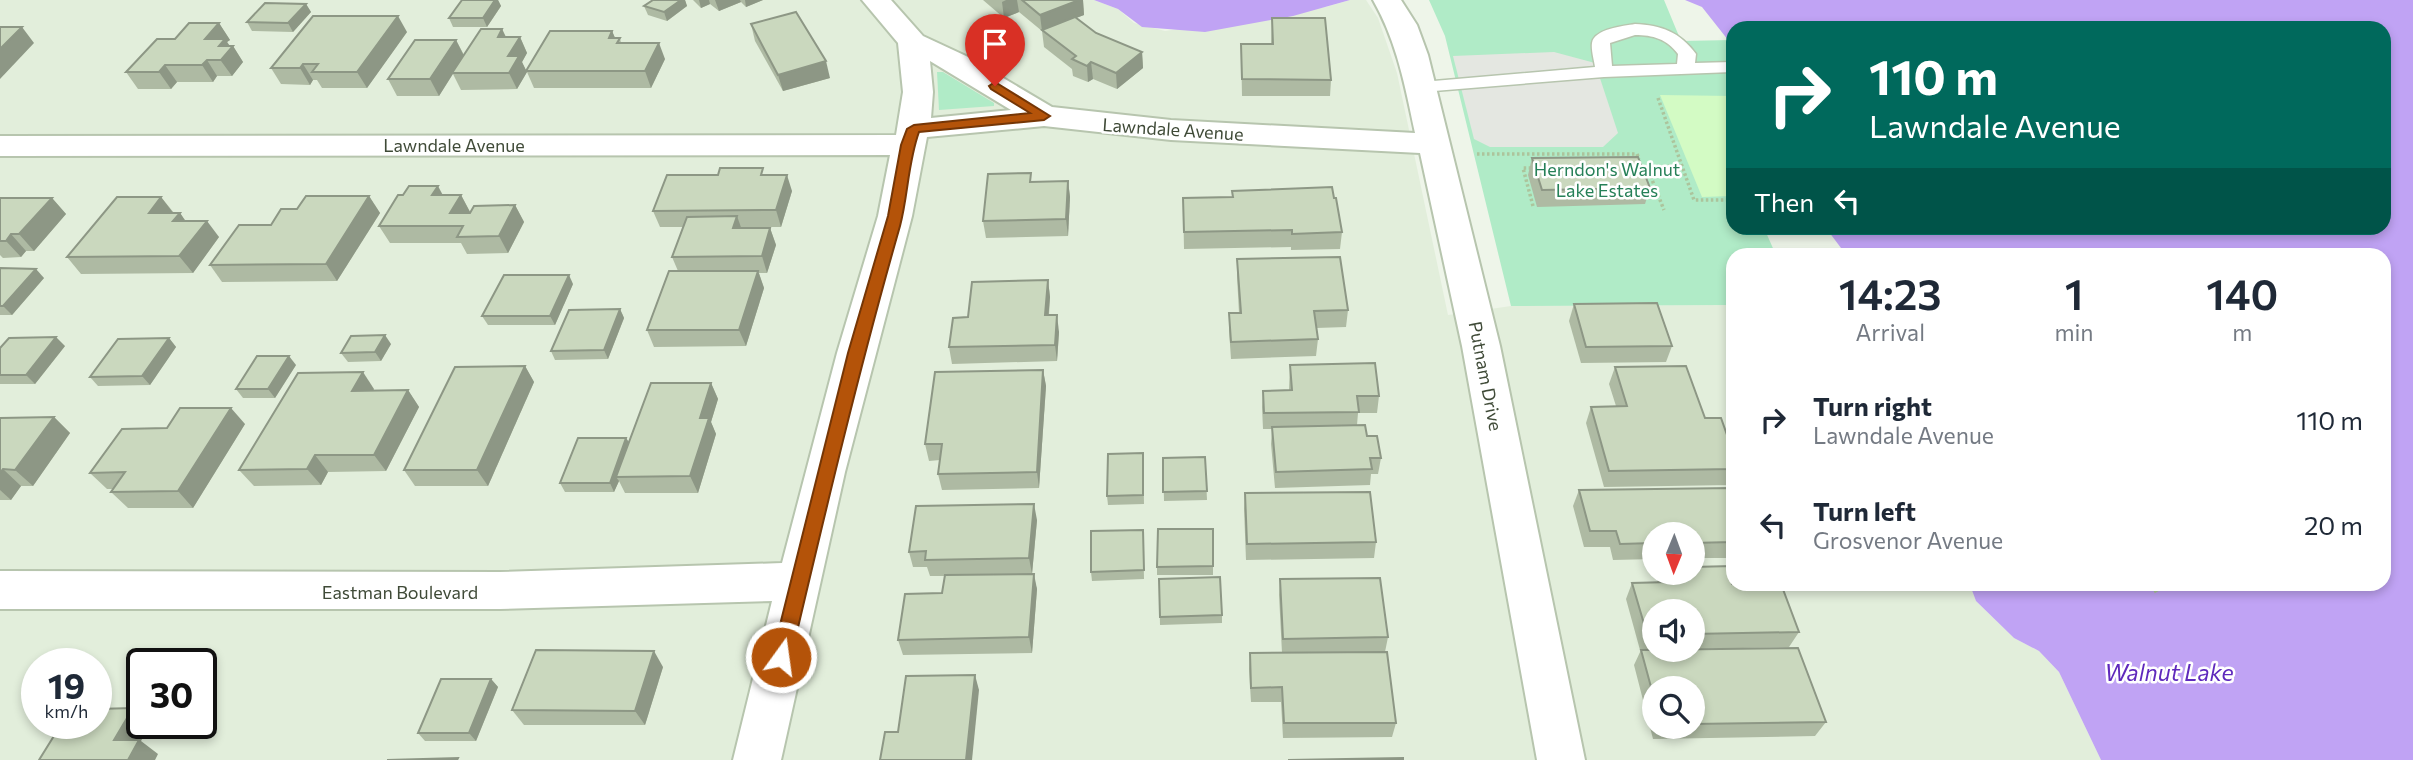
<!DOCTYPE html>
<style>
body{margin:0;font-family:Commissioner,sans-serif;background:#f6f6f7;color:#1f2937;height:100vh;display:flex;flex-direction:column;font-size:26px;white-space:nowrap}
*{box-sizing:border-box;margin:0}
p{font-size:23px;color:#747a83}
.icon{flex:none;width:38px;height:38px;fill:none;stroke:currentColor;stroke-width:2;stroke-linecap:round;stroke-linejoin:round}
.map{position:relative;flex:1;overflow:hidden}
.drawer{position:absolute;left:1726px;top:248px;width:665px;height:343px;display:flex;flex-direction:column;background:#fff;border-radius:21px;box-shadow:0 4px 10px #0003}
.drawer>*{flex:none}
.banner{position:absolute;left:1726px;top:21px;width:665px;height:214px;border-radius:21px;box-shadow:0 4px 10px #0003;background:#00695c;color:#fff;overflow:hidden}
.needle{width:46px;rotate:181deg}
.tools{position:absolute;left:1642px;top:522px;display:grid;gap:14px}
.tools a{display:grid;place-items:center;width:63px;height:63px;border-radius:50%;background:#fff;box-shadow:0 4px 10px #0003;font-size:35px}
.speed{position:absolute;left:21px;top:648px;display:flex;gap:14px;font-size:35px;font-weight:700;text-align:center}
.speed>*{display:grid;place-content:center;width:91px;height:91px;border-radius:50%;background:#fff;box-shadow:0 4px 10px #0003;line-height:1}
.speed small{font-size:18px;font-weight:400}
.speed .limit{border:4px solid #111;border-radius:10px;background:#fff;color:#111}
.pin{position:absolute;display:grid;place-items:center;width:60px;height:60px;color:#fff;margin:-72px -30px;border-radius:50% 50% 50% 0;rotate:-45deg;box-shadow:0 0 7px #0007}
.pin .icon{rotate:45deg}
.me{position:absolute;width:77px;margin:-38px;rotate:14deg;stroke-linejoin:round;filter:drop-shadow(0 0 5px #0008)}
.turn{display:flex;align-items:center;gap:24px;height:147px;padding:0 28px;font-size:32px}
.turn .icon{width:91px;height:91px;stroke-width:2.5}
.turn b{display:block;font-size:49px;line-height:60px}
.then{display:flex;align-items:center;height:66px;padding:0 28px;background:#0003;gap:14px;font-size:26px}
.eta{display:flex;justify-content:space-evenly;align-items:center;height:119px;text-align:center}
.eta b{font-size:42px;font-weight:600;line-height:49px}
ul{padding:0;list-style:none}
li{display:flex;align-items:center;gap:21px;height:105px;padding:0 28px}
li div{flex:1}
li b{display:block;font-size:26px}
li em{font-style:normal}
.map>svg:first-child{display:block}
</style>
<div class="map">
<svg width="2413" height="760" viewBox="0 0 2413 760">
<rect width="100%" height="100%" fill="#eef5e9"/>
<path fill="#e2eedb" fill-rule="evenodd" d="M0,0H1094L1118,9L1134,23L1165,31L1326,7L1350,0H1366L1378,18L1397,73L1448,315L1511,306L1732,305V584L1970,585L1976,601L2014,638L2039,651L2059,672L2101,760H0ZM1654,534H1692V572H1654ZM1654,611H1692V649H1654ZM37,663H96V723H37ZM142,663H201V723H142ZM1654,688H1692V726H1654Z"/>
<g fill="#b0ebc7">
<polygon points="1429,0 1664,0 1681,41 1732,40 1732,228 1764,228 1776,255 1732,256 1732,305 1511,306 1445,36"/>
<polygon points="937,72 943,72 994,103 994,106 939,110"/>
</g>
<polygon fill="#d3fbc4" points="1660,95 1732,96 1732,196 1702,197"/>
<polygon fill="#e4e7e1" points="1554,52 1595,63 1618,133 1603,147 1490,147 1474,139 1453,56"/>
<g fill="#c0a3f4">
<polygon points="1094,0 1350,0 1293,16 1205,32 1142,27 1118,9"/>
<polygon points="1685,0 2413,0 2413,760 2101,760 2059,672 2039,651 2014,638 1976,601 1970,585 2384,584 2384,256 1847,256 1826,228 2384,228 2384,28 1732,28 1732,45 1702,7"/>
</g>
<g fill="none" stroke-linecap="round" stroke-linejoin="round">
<g stroke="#b7c5ae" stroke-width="3">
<path id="service" d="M1635,24C1661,25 1680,32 1696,54L1695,63L1732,62V72L1604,77L1422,92L1413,87L1422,82L1595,67C1594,60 1591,50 1592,43C1594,29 1623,26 1635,24ZM1635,35C1653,35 1667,39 1678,54L1677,64L1612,66L1610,43Z"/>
</g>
<g stroke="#b7c5ae" stroke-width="4">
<path id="minor" d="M862,0H891L923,36L966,56L1052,107L1171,120L1415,133C1405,86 1397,42 1373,0H1401L1417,25L1428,55L1500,346L1585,760H1537L1462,346L1420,153L1171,140L1044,126L927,137L912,216L845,472L781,760H733L772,601L500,609H0V571L500,572L782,563L837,353L878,216L890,155L0,156V136L896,135L903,92L898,43ZM930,61L1011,110L931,118L933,92Z"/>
</g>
<g stroke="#acc49c" stroke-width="3.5" stroke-dasharray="2.5 2.5" stroke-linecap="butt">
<polyline points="1658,98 1694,200 1732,200"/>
<polyline points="1477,154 1637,154 1639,159"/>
<polyline points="1638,167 1682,166"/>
<polyline points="1647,167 1664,210"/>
<polyline points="1533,206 1523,168 1535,168"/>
</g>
<polyline stroke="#acc49c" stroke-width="5" stroke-dasharray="3.5 3.5" stroke-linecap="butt" points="2152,584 2157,592"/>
<use href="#service" fill="#fff" fill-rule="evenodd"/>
<use href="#minor" fill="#fff" fill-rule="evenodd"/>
</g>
<g fill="#aebaa3" fill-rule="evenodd">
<polygon points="462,0 498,0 501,6 487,27 453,27 449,18"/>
<polygon points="653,0 685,0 687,6 667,21 648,15 644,6"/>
<polygon points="693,0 763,0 746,7 741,2 719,11 710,4 701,8"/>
<polygon points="983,0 1083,0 1084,15 1076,18 1096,33 1142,52 1143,68 1117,89 1093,79 1088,82 1073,76 1072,69 1044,47 1042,31 1019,12 1004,18"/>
<polygon points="306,4 311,12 293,32 252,31 247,22"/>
<polygon points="1272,18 1331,80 1330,96 1242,96 1241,44 1271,44"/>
<polygon points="219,23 230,40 227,42 230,46 233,46 243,62 232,76 217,76 213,82 177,82 171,89 138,89 126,72 175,39"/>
<polygon points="751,24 830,78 783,91 755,41"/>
<polygon points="502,29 506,37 520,37 527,53 522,62 526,71 612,31 615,38 620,38 621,43 665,59 651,88 534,88 527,72 517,89 461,90 453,74 439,96 397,96 388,79 456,40 464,55"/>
<polygon points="407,32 367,88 322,88 317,80 313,80 310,85 281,84 271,68"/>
<polygon points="1532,158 1650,188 1645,204 1537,207 1528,175"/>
<polygon points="765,175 792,191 781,227 741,227 741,228 770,228 776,245 767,273 759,273 764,288 746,346 654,347 647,330 678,271 672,257 683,227 660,227 653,211"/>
<polygon points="1068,181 1070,197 1068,236 986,238 983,221 1032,182"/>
<polygon points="443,195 461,195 470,212 470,213 515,205 524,222 508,253 467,254 461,243 390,243 379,226"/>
<polygon points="369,196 380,213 337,281 222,282 210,265 271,225 297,209"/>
<polygon points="161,197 174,213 180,213 185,221 219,237 193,273 81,274 67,257"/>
<polygon points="0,198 52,198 66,214 34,251 26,251 21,257 3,258 0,255"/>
<polygon points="1183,198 1334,198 1342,232 1340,249 1291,250 1291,247 1184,249"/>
<polygon points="1237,259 1348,310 1346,327 1316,328 1318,339 1316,356 1231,359 1229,330 1229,313 1239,313 1237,276"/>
<polygon points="0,268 44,278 12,315 0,315"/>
<polygon points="1048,280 1050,297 1049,315 1059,332 1057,361 952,364 949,347 968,317"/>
<polygon points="573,284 555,325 488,325 482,316"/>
<polygon points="1574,304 1672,346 1666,362 1581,363 1569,321"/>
<polygon points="620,309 624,318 608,359 555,360 551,351"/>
<polygon points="169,338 176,347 150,385 98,386 90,377"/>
<polygon points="391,344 381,361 348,362 341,353"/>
<polygon points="65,346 35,384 0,384 0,348"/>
<polygon points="296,365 275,398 243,398 236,389"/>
<polygon points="1290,365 1379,396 1377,413 1358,413 1357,425 1367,436 1381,458 1378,474 1371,474 1370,485 1275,488 1271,444 1272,429 1263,429 1262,407 1263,391 1289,390"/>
<polygon points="525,366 534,382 488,486 415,486 404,470"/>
<polygon points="1615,367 1705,418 1732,449 1732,485 1604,487 1586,423 1591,407 1616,406 1609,384"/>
<polygon points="1043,370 1046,386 1039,488 942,490 938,474 940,460 929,461 925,444"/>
<polygon points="711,383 718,399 711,422 716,434 698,493 625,493 619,481 614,492 565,492 560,483 626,438 629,442"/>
<polygon points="374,389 373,391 408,390 419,407 386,471 328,472 321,485 254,486 239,470"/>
<polygon points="54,417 70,433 33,486 21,486 11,500 0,500 0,418"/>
<polygon points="245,424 193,508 128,508 111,492 114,489 107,489 90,473 167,428"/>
<polygon points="1143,453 1144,504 1108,505 1107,496"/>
<polygon points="1205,457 1207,500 1164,501 1163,458"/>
<polygon points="1732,488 1732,558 1692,558 1692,534 1654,534 1654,559 1613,560 1610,547 1584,547 1573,506 1579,490"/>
<polygon points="1245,493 1376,542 1374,558 1246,560 1244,509"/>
<polygon points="1037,520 1032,574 1037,589 1032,653 903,655 898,640 942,593 945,576 930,576 927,567 913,567 909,552"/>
<polygon points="1213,529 1213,575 1157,575 1157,567"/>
<polygon points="1143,530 1144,579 1092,581 1091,572"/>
<polygon points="1662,572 1692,572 1799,632 1789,647 1692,649 1692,611 1654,611 1654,649 1666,649 1640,650 1626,599 1632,583 1657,582"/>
<polygon points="1159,579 1222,615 1222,623 1160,625"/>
<polygon points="1280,579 1388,637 1385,652 1396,723 1392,737 1283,738 1281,702 1251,702 1249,669 1250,653 1282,653 1279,595"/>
<path d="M1641,650L1826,722L1815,736L1653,739L1634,665ZM1654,688H1692V726H1654Z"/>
<polygon points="663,667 645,725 524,725 512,710"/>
<polygon points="491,679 498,687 476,741 425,741 418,733"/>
</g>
<g fill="#8d9785">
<polygon points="495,0 498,0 501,6 487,27 483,18"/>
<polygon points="681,0 685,0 687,6 667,21 664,12"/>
<polygon points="699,0 709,0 710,4 701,8"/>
<polygon points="715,0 740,0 741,2 719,11"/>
<polygon points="745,0 763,0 746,7"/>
<polygon points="1006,0 1017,0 1019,12 1004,18 1002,2"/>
<polygon points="1079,0 1083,0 1084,15 1042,31 1040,15"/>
<polygon points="306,4 311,12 293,32 288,23"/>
<polygon points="398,16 407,32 367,88 357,72"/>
<polygon points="219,23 230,40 227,42 231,48 233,46 243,62 232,76 205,39"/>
<polygon points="22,27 34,43 0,79 0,49"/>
<polygon points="502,29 510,46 498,37"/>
<polygon points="612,31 619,47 609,38"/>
<polygon points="520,37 527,53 522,62 527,72 517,89 509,73 508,56"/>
<polygon points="456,40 464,56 439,96 430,79"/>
<polygon points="659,43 665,59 651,88 645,71"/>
<polygon points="1142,52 1143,68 1117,89 1116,73"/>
<polygon points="207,60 217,76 213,82 202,65"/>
<polygon points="826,61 830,78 783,91 778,75"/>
<polygon points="1091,62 1093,79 1088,82 1087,66"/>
<polygon points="303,64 313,80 310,85 300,68"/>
<polygon points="165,65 177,82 171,89 159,72"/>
<polygon points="787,175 792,191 781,227 776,210"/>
<polygon points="1068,181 1070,197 1068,236 1066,219"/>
<polygon points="438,186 447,203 432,195"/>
<polygon points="461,195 470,212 462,226 450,213"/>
<polygon points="369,196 380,213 337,281 326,264"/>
<polygon points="161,197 174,214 149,213"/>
<polygon points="52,198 66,214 34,251 19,234"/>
<polygon points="515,205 524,222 508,253 499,236"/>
<polygon points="180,213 192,230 173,221"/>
<polygon points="737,216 743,233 733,228"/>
<polygon points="207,221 219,237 193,273 179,256"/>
<polygon points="770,228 776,245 767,273 762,256"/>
<polygon points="11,234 26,251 21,257 6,241"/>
<polygon points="36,269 44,278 12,315 3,306"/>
<polygon points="758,271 764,288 746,346 739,330"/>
<polygon points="569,275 573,284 555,325 550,316"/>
<polygon points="1048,280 1050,297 1047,332 1045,315"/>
<polygon points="620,309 624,318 608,359 604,350"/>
<polygon points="1057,315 1059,332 1057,361 1055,345"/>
<polygon points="385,335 391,344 381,361 375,352"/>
<polygon points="56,337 65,346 35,384 26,375"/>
<polygon points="169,338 176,347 150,385 142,376"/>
<polygon points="289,356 296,365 275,398 268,389"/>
<polygon points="525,366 534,382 488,486 477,470"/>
<polygon points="1043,370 1046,386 1039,488 1037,472"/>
<polygon points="363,372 374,389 364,407 352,391"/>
<polygon points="711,383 718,399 711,422 716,434 698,493 690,476 700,418"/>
<polygon points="408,390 419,407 386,471 374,455"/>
<polygon points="231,408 245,424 193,508 178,491"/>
<polygon points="54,417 70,433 33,486 15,470"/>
<polygon points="626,438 631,446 616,477 619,481 614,492 610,483"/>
<polygon points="315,455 328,472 321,485 307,469"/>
<polygon points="3,469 21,486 11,500 0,490 0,473"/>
<polygon points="1034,504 1037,520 1032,574 1029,558"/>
<polygon points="1034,574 1037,589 1032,653 1029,637"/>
<polygon points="654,651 663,667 645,725 635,711"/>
<polygon points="975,675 979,690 972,760 966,760"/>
<polygon points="491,679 498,687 476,741 469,733"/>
<polygon points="133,708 142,715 142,723 151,723 141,741 158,754 155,760 128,760 114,740"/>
</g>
<g fill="#cad8be" stroke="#8d9785" stroke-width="2">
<polygon points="462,0 495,0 483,18 449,18"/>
<polygon points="653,0 681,0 664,12 644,6"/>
<polygon points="1022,0 1079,0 1040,15"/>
<polygon points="265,3 306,4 288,23 247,22"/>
<polygon points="796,12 826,61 778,75 751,24"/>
<polygon points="313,16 398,16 357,72 312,72 318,64 303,64 300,68 271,68"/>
<polygon points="1075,17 1096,33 1142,52 1116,73 1091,62 1087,66 1072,59 1076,56 1042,30"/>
<polygon points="1272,18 1325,18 1331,80 1242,79 1241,44 1273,44"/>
<polygon points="189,23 219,23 205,39 225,39 219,46 233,46 221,60 207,60 202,65 165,65 159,72 126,72 157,39 175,39"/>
<polygon points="0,27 22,27 0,49"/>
<polygon points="481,29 502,29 498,37 520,37 508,56 519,56 509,73 452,73"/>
<polygon points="550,31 612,31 609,38 620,38 617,43 659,43 645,71 526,71"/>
<polygon points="415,40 456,40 430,79 388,79"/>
<polygon points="1638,157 1650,188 1542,190 1532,158"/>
<polygon points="720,168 763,168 761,175 787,175 776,210 653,211 667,175 718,175"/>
<polygon points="1031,173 1030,182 1068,181 1066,219 983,221 988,174"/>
<polygon points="409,186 438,186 432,195 461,195 450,213 470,213 474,206 515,205 499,236 457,237 463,226 379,226 398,195 403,195"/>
<polygon points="1332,187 1334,198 1336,198 1342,232 1292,234 1292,230 1184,232 1183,198 1233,197 1232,191"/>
<polygon points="306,196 369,196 326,264 210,265 239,225 271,225 281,209 297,209"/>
<polygon points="117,197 161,197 149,213 180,213 173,221 207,221 179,256 67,257"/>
<polygon points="0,198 52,198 19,234 11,234 6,241 0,241"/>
<polygon points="737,216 733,228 770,228 762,256 672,257 687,217"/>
<polygon points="1340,257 1348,310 1314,311 1318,339 1231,342 1229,313 1241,313 1237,259"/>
<polygon points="0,268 36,269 3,306 0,306"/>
<polygon points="669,271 758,271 739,330 647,330"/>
<polygon points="504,275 569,275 550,316 482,316"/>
<polygon points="1048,280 1045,315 1057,315 1055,345 949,347 953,318 968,317 972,282"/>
<polygon points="1657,303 1672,346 1586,347 1574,304"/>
<polygon points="620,309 604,350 551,351 569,310"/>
<polygon points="385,335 375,352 341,353 351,336"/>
<polygon points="56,337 26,375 0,375 0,348 9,338"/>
<polygon points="169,338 142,376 90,377 118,339"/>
<polygon points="257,356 289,356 268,389 236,389"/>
<polygon points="1375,363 1379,396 1357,396 1359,412 1264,413 1263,391 1292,390 1290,365"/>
<polygon points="525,366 477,470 404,470 455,367"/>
<polygon points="1686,366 1705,418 1721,418 1732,449 1732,469 1609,471 1591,407 1627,406 1615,367"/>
<polygon points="1043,370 1037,472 938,474 942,444 925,444 935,372"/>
<polygon points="363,372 352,391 408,390 374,455 315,455 307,469 239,470 298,373"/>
<polygon points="651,383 711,383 700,418 709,418 690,476 616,477"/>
<polygon points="180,408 231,408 178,491 111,492 125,472 90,473 122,429 167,428"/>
<polygon points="54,417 15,470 3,469 0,473 0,418"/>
<polygon points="1365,425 1367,436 1377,436 1381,458 1370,458 1372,469 1276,472 1272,427"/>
<polygon points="578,438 626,438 610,483 560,483"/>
<polygon points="1143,453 1143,495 1107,496 1108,454"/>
<polygon points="1205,457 1207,491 1163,492 1163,458"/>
<polygon points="1732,488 1732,542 1692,543 1692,534 1654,534 1654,543 1620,544 1616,531 1590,531 1579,490"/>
<polygon points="1370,492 1376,542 1247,544 1245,493"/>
<polygon points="1034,504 1029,558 925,560 926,551 909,552 916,506"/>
<polygon points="1158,529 1213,529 1213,566 1157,567"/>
<polygon points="1143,530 1144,570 1091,572 1091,531"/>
<polygon points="1732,566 1732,584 1781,584 1799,632 1692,634 1692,611 1654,611 1654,634 1647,634 1632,583 1669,582 1666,572 1692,572 1692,567"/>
<polygon points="1034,574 1029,637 898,640 905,594 942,593 945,575"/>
<polygon points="1220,577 1222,615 1160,617 1159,579"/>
<polygon points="1380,578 1388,637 1283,639 1280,579"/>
<polygon points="1798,648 1826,722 1692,724 1692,688 1654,688 1654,698 1641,650"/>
<polygon points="536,650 654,651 635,711 512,710"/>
<polygon points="1387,652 1396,723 1284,723 1282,687 1251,688 1250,653"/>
<polygon points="975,675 966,760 880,760 885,732 898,732 906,676"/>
<polygon points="441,679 491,679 469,733 418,733"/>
<polygon points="133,708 114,740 139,740 128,760 39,760 62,723 96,723 96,709"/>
<polygon points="458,758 457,760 387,760"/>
<polygon points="1403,758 1403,760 1288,760"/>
</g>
<path fill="#b45309" stroke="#753606" stroke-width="2" d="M995,82L1050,116L1044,120L919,132C908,162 908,196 900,226C859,369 825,513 791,657L788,663L781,665L775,663L772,657L848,353L888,216L901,145L907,129L914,125L1030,113L991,89L989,86Z"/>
<g text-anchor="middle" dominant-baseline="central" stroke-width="5" stroke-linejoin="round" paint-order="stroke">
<g font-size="18" fill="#3f4a37" stroke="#fff">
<text transform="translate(1173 129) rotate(4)">Lawndale Avenue</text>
<text x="454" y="145">Lawndale Avenue</text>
<text transform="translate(1486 376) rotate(79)">Putnam Drive</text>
<text x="400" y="592">Eastman Boulevard</text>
</g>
<g font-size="18" fill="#268058" stroke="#fff">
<text x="1607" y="169">Herndon's Walnut<tspan x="1607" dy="21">Lake Estates</tspan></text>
</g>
<g font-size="23" font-style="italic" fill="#5f29bc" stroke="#fff">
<text x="2169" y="672">Walnut Lake</text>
</g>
</g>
</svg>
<div class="tools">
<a><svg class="needle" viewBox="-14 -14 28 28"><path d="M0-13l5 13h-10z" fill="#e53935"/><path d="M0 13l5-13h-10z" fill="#747a83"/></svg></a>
<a><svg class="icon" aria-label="sound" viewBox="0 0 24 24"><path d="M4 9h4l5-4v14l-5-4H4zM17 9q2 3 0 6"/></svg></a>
<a><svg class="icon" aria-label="search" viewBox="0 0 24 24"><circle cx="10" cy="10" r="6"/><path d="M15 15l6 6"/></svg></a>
</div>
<div class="speed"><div>19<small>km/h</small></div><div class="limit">30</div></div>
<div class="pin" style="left:995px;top:86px;background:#d93025"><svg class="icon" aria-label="arrive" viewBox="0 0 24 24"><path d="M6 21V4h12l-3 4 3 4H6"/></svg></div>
<svg class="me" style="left:781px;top:657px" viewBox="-20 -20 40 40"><circle r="17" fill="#b45309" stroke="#fff" stroke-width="3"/><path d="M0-11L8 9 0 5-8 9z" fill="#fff"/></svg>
<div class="banner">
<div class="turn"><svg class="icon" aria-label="right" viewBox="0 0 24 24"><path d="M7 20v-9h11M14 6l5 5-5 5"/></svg><div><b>110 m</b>Lawndale Avenue</div></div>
<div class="then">Then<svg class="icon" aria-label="left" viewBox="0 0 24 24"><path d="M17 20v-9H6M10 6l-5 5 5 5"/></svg></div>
</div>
<section class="drawer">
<div class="eta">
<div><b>14:23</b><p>Arrival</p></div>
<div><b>1</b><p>min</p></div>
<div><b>140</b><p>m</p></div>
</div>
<ul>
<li><svg class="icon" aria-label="right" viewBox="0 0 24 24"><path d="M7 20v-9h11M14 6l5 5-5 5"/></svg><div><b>Turn right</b><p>Lawndale Avenue</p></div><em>110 m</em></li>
<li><svg class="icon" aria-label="left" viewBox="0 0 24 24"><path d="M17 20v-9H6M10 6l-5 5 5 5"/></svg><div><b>Turn left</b><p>Grosvenor Avenue</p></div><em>20 m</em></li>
</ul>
</section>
</div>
